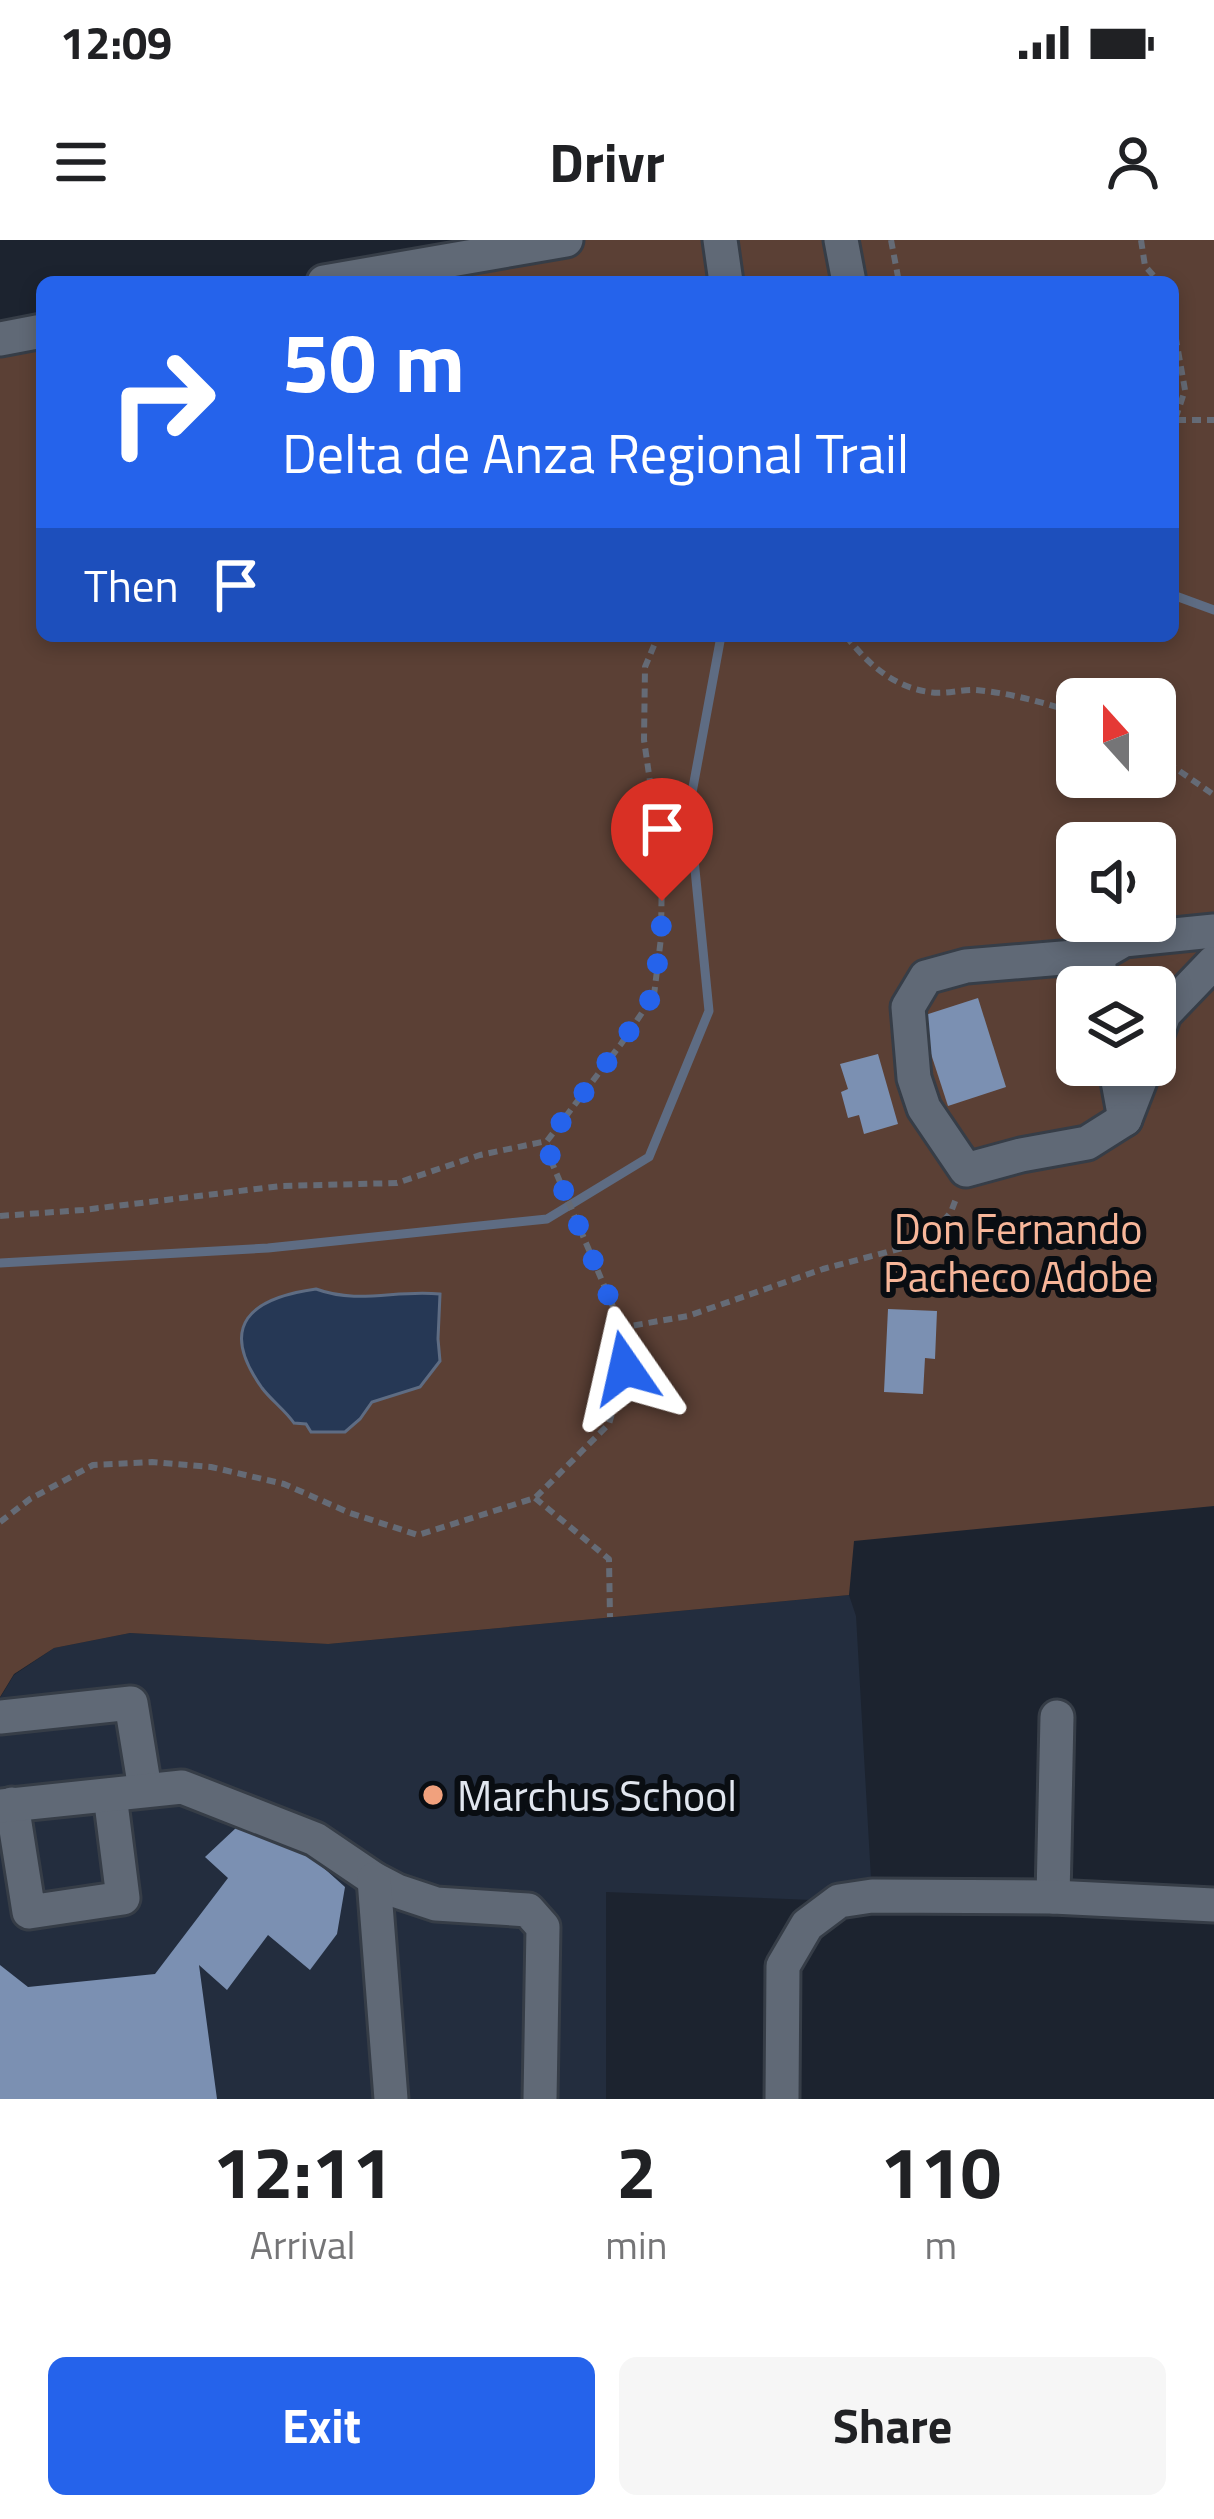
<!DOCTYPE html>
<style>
body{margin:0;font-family:"Titillium Web",sans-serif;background:#f6f6f6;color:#202124;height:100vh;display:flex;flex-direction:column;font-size:45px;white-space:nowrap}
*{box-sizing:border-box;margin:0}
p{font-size:39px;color:#757577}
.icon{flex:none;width:66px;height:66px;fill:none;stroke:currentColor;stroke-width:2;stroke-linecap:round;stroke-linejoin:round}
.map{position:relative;height:1859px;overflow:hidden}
.sheet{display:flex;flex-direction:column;background:#fff;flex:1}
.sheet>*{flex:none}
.hud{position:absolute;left:36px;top:36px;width:1143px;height:366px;border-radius:18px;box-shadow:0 6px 18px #0003;background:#2563eb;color:#fff;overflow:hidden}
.needle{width:78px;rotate:339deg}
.buttons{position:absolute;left:1056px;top:438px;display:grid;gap:24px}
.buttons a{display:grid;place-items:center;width:120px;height:120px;border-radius:18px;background:#fff;box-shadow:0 6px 18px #0003;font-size:60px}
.pin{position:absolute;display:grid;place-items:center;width:102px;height:102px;color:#fff;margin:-123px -51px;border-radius:50% 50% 50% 0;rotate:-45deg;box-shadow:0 0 12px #0007}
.pin .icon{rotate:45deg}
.me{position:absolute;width:132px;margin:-66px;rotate:349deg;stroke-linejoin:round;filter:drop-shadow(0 0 9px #0008)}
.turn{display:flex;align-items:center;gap:42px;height:252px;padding:0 48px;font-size:54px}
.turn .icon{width:156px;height:156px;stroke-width:2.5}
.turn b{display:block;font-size:84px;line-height:102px}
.then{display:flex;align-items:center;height:114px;padding:0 48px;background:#0003;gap:24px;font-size:45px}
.eta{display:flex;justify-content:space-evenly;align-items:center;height:204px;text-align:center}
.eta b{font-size:72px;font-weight:700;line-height:84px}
.cta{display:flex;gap:24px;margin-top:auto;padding:24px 48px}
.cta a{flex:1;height:138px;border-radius:18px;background:#2563eb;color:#fff;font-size:48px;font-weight:700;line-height:138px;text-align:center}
.cta a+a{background:#f6f6f6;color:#202124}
.status{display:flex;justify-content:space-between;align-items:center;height:84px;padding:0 60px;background:#fff;direction:ltr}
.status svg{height:33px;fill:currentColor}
header{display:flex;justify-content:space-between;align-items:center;height:156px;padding:0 48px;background:#fff;font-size:54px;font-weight:700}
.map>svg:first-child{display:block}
</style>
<div class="status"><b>12:09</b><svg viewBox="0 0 49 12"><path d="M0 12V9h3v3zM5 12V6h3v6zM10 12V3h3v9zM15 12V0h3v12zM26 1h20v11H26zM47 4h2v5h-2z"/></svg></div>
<header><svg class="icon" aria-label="menu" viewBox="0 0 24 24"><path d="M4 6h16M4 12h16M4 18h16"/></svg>Drivr<svg class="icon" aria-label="person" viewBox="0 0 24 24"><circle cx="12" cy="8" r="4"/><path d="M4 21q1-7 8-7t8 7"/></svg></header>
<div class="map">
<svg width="1214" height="1859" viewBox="0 0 1214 1859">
<rect width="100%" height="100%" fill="#1c232f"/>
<polygon fill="#232d3e" points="849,1355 856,1376 872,1656 839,1661 606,1652 606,1859 0,1859 0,1458 14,1435 54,1408 130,1393 328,1404"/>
<path fill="#5b4035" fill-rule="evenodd" d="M566,0H1214V1266L854,1301L849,1355L328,1404L130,1393L54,1408L14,1434L0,1457V99L42,91V396H1173V42H324ZM1077,459H1155V537H1077ZM1077,603H1155V681H1077ZM1077,747H1155V825H1077Z"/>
<path fill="#263855" stroke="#5e6c83" stroke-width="3" d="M316,1049C360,1065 396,1049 440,1054L438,1099L440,1121L420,1147L372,1162L360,1179L345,1192H311L306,1184L294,1183C285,1170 271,1160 262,1148C217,1085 251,1058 316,1049Z"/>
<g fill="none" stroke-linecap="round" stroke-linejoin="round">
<g stroke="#5e6c83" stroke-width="9">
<polyline points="1173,355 1214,370"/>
<polyline points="0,1023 268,1008 547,979 649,917 709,771 689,569 721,396"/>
</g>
</g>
<g fill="#7b90b2">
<polygon points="978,758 1006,847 948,866 919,777"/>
<polygon points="878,814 898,884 864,894 859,875 848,878 841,852 848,849 840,824"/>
<polygon points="888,1069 937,1071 935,1119 925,1118 923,1154 884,1152"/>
<polygon points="237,1587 299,1606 345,1647 337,1694 310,1730 268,1695 227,1750 199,1725 217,1859 0,1859 0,1725 28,1747 155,1734 228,1638 205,1617"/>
</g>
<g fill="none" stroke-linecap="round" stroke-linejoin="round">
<g stroke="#363d47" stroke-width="39">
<g id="minor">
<polyline points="720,0 726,42"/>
<polyline points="841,0 849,42"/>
<polyline points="324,42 566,0"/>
<polyline points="0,99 42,91"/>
<polyline points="1098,715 1101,747"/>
<polyline points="1155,800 1164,774 1214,722"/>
<polyline points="1115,825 1125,879 1146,825"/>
<polyline points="1125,879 1087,903 1021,915 966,930 924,868 914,838 908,767 926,737 966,726 1098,715 1124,700 1214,691"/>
<polyline points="0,1477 131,1463 145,1549"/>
<polyline points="12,1564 29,1672 123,1658 110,1555"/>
<polyline points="0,1566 182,1547 315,1599 374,1639 397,1651 436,1664 528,1670 543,1687 540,1859"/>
<polyline points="374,1639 391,1859"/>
<polyline points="1053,1657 1057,1477"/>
<polyline points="782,1859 783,1726 807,1685 839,1661 872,1656 1053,1657 1214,1665"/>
</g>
</g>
<g stroke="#656b76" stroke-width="6" stroke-dasharray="9 6" stroke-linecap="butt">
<polyline points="891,0 899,42"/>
<polyline points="1141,0 1145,26 1159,42"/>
<polyline points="1173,82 1185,150 1175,180"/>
<polyline points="1177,180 1214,180"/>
<path d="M846,396C867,423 893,447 929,452C944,455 961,449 976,450C1011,453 1044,463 1077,473"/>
<polyline points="1155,514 1214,555"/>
<polyline points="0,976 83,970 281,946 397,943 480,915 547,901 621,804 654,755 661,698 662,624 644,500 645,427 658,396"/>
<polyline points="619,1088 688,1076 823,1029 910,1006 932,994 951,972 957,956"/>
<polyline points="535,1258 609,1319 610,1377"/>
<polyline points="0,1282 30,1259 93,1225 152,1222 211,1227 284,1244 350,1273 418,1295 535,1258 609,1184 625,1128 617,1076 552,923 547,901"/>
</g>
<use href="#minor" stroke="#606976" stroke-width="33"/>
</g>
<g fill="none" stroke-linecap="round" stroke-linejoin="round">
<polyline stroke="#2563eb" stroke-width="21" stroke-dasharray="0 37.8" points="625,1128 617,1076 552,923 547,901 621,804 653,755 661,698 662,661"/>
</g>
<circle fill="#f1a17d" stroke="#090d12" stroke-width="4.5" cx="433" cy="1555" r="12"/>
<g text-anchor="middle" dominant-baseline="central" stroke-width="12" stroke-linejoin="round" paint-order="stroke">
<g font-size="42" fill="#f7b699" stroke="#090d12">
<text x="1018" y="988">Don Fernando<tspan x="1018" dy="48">Pacheco Adobe</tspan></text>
</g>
<g font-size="42" fill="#e1e6ef" stroke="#090d12" text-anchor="start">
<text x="457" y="1555">Marchus School</text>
</g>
</g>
</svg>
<div class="buttons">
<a><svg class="needle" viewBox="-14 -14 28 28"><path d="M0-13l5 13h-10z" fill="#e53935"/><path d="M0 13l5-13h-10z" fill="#757577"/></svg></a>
<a><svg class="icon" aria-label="sound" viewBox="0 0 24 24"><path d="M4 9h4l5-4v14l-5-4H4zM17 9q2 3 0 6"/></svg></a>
<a><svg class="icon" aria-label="layers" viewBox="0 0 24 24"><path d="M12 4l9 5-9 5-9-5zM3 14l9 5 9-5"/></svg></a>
</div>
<div class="pin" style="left:662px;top:661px;background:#d93025"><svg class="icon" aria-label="arrive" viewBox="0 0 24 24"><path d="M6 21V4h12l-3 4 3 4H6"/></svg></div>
<svg class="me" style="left:625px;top:1128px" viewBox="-20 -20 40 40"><path d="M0-17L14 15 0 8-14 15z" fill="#2563eb" stroke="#fff" stroke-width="4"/></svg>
<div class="hud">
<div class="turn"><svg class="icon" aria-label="right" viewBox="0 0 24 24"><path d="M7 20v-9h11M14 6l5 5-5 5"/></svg><div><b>50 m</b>Delta de Anza Regional Trail</div></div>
<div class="then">Then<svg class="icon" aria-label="arrive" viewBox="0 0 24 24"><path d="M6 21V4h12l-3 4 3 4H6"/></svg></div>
</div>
</div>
<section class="sheet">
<div class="eta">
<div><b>12:11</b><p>Arrival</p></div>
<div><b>2</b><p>min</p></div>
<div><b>110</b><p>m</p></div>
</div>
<div class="cta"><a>Exit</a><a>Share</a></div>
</section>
